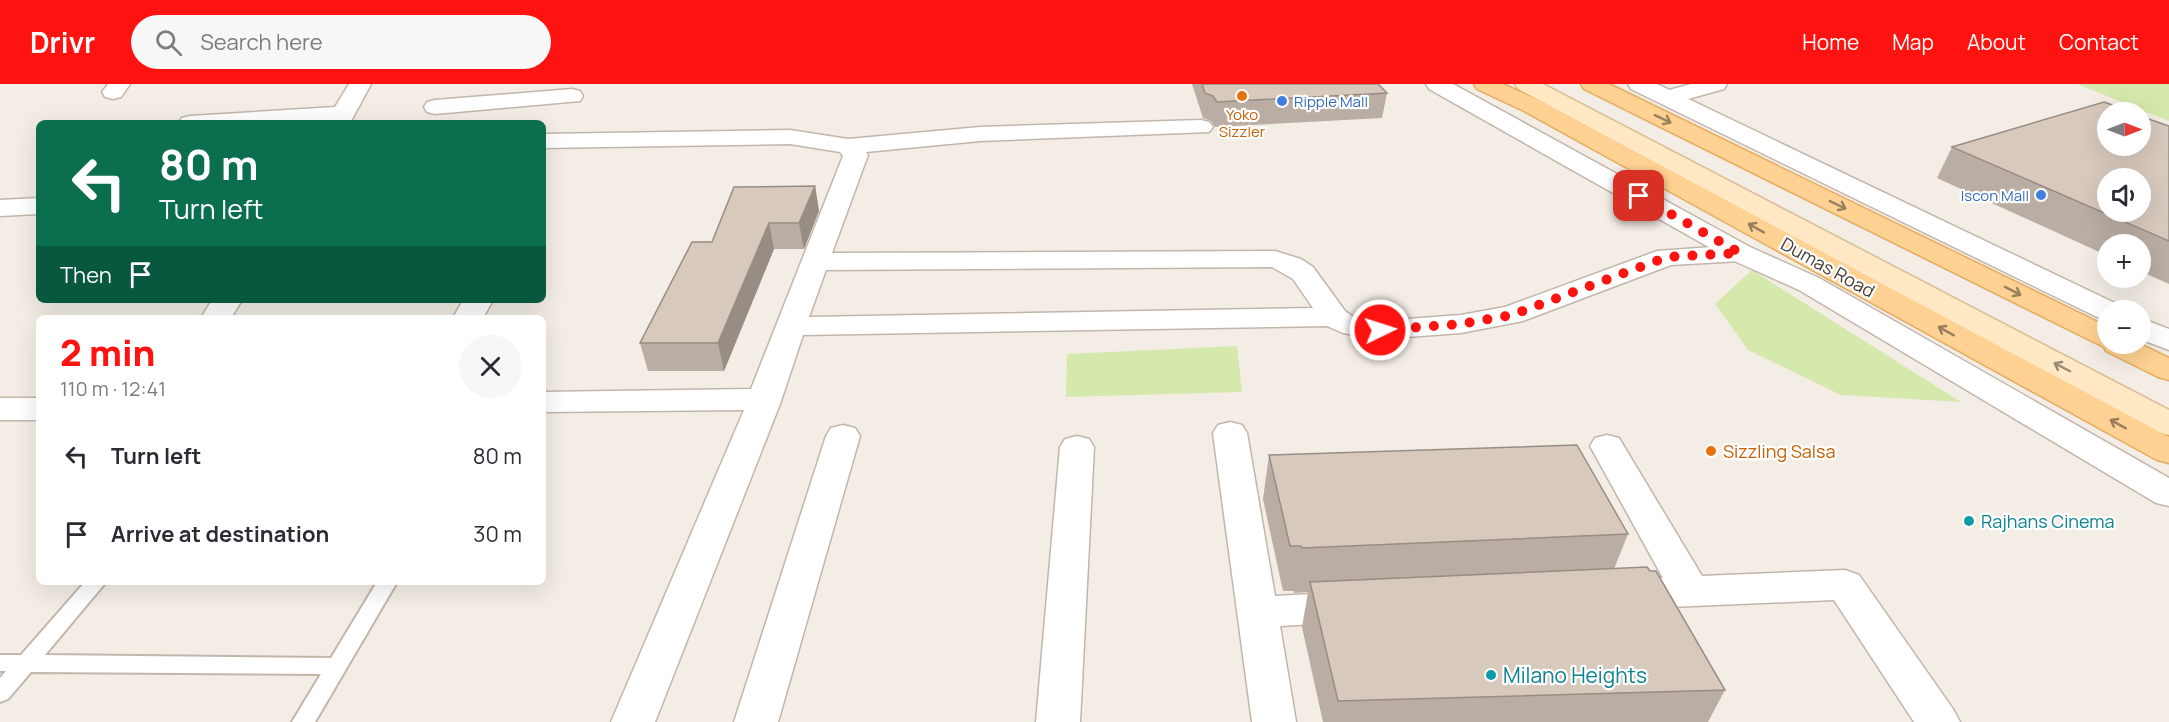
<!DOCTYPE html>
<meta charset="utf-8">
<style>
body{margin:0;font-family:Manrope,sans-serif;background:#f7f7f7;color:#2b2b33;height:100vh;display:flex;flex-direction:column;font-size:22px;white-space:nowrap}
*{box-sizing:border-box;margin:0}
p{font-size:20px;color:#7c7c81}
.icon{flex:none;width:33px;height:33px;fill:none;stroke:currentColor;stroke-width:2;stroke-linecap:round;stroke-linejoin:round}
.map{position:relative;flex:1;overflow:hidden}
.sheet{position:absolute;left:36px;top:231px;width:510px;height:270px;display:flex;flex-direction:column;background:#fff;border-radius:9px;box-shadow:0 6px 24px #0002}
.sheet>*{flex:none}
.guide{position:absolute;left:36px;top:36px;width:510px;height:183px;border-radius:9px;box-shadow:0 6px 24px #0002;background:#0b6e4f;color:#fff;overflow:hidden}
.needle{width:39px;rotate:90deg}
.buttons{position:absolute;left:2097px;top:18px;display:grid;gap:12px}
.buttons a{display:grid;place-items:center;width:54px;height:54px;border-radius:50%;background:#fff;box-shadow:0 6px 24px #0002;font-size:30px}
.pin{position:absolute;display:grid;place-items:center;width:51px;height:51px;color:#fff;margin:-26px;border-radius:12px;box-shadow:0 3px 9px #0006}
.me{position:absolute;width:66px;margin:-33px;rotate:86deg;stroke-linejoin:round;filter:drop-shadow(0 0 4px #0008)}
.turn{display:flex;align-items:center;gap:21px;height:126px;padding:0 24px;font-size:27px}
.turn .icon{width:78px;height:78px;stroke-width:2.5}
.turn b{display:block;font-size:42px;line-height:51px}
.then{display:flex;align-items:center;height:57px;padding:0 24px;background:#0003;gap:12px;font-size:22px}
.round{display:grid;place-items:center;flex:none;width:63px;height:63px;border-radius:32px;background:#f7f7f7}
.head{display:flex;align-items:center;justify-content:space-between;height:102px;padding:0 24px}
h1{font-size:36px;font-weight:800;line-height:45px;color:#ff1310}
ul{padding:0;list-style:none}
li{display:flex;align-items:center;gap:18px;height:78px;padding:0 24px}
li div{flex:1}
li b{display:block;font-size:22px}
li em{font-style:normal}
header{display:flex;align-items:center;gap:36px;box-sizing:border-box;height:84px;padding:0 30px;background:#ff1310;color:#fff}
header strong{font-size:28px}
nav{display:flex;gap:33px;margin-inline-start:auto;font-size:21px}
.search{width:420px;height:54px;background:#f7f7f7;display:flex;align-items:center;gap:15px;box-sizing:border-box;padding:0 21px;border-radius:33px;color:#7c7c81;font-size:22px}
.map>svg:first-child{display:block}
</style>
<header>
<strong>Drivr</strong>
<div class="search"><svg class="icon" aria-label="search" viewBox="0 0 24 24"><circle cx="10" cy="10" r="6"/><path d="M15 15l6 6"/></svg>Search here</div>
<nav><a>Home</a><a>Map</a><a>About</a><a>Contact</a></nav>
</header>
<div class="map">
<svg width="2169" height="638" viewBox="0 0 2169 638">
<rect width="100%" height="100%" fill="#f3ede5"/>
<g fill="#d6e9ac">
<polygon points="2077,0 2169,0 2169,37"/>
<polygon points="1752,186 1961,318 1841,311 1748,266 1715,220"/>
<polygon points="1237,262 1242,308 1066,313 1067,270"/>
</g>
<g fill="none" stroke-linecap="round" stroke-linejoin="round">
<g stroke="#c2b6aa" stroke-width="4">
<polygon id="service" points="85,498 106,498 45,571 331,574 377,498 397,498 315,638 292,638 321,590 31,588 8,615 0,618 0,594 6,587 0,587 0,571 21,571"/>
</g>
<g stroke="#c2b6aa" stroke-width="3">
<g id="minor">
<polygon points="108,0 130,0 121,13 113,15 105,13 102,8"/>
<polygon points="349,0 371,0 350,39 178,39 182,34 190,32 335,23"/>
<polygon points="1691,0 1727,0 1724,5 1670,20 1662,18 1659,13 1662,8"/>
<polygon points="572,5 580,7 583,12 580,17 435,30 427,28 424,23 427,18 435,16"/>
<path d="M1201,36L1209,38L1213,43L1209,48L980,57L866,68L868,71L832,169L1275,167L1301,175L1313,183L1345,227L1352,232L1380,237L1461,231L1505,223L1657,167L1740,161L1750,163L1754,169L1750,175L1740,177L1671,181L1523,237L1461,249L1380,255L1343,249L1327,242L803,251L780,320L655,638H611L744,326L543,328V308L751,305L843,72L840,68L790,60L543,64V50L790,46L848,55L980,43ZM1272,183L1293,195L1313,224L809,233L826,186Z"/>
<polygon points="39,114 39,130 0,132 0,116"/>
<polygon points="212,216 242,216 231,234 201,234"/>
<polygon points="463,216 493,216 483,234 453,234"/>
<rect x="0" y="314" width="39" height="22"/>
<polygon points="1230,338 1242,341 1247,349 1275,512 1350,508 1364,512 1370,523 1364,534 1350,538 1280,542 1296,638 1252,638 1213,349 1218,341"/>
<polygon points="843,341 855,344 860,352 778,638 734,638 826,352 831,344"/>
<polygon points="1607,351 1619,354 1702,492 1845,486 1859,491 1953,625 1960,638 1914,638 1834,516 1623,525 1609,521 1603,510 1609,499 1623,495 1663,494 1590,362 1595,354"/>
<polygon points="1077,352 1089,355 1094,363 1080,638 1036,638 1060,363 1065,355"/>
</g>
</g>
<g stroke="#c2b6aa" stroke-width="3">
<g id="tertiary">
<polygon points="1426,0 1453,0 1750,163 1819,194 2169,394 2169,422 2156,419 1799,206 1730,175 1429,5"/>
<polygon points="1628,0 1657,0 2119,221 2123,226 2108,226 2108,236 2097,233 1631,5"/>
<polygon points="2140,234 2169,245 2169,266 2140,255"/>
</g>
</g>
<g stroke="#d8bd95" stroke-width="3">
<polygon id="secondary" points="1515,0 1543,0 2169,326 2169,351 2157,348 1518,5"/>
</g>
<g stroke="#e7ab5f" stroke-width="3">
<g id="primary">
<polygon points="1474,0 1503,0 1540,17 2169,353 2169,379 2157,376 1524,27 1477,5"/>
<polygon points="1581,0 1609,0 2108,243 2108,260 2140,260 2169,274 2169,296 2158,293 2106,267 2104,263 1584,5"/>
</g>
</g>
<use href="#service" fill="#fff" fill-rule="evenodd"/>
<use href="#minor" fill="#fff" fill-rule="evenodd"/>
<use href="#tertiary" fill="#fff" fill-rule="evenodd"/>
<use href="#secondary" fill="#ffe8c3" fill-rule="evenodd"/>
<use href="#primary" fill="#ffd192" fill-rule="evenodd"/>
</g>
<g fill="#baada3">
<polygon points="1192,0 1378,0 1387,9 1382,34 1215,43 1211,37 1203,34"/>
<polygon points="2169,42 2169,200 2140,187 2140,160 2108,160 2108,172 1937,94 1952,63"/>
<polygon points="815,102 819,127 804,165 774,165 724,287 648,287 640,259 712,158"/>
<polygon points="1269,371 1628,450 1614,485 1725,606 1708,638 1323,638 1302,543 1308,508 1294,509 1294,507 1283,507 1263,415"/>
</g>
<g fill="#978d84">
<polygon points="815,102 819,127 804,165 799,139"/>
<polygon points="769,139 774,165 724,287 718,259"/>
</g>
<g fill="#d8c9bd" stroke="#978d84" stroke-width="1.5" fill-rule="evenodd">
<polygon points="1202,0 1378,0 1387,9 1217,18 1213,12 1205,9"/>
<path d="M2104,18L2132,28H2108V62H2140V32L2169,42V157L1952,63ZM2108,94H2140V128H2108Z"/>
<polygon points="815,102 799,139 769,139 718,259 640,259 692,158 712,158 734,103"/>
<polygon points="1577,361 1628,450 1302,464 1301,462 1290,462 1269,371"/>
<polygon points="1647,483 1650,487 1656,487 1725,606 1338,617 1310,498"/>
</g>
<defs><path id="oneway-shaft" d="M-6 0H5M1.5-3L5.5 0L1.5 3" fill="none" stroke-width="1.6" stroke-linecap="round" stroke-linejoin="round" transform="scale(1.5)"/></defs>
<g stroke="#997f5e">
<use href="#oneway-shaft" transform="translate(1663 35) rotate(26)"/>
<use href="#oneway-shaft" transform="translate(1838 121) rotate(26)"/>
<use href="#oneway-shaft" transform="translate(1756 144) rotate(-151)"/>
<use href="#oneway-shaft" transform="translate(2013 207) rotate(27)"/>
<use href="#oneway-shaft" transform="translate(1946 247) rotate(-151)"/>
<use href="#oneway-shaft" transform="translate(2118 340) rotate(-151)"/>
</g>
<use stroke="#998974" href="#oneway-shaft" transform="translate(2062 283) rotate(-152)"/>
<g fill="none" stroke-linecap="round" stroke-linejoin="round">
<polyline stroke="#ff1310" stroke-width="10" stroke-dasharray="0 18" points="1380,246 1461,240 1512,231 1667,173 1740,169 1639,112"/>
</g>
<g fill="#e8710a" stroke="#fff" stroke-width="2">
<circle cx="1242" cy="12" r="6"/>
<circle cx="1711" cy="367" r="6"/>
</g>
<g fill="#3f7fe0" stroke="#fff" stroke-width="2">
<circle cx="1282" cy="17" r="6"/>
<circle cx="2041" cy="111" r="6"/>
</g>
<g fill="#0f9aa8" stroke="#fff" stroke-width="2">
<circle cx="1969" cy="437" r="6"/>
<circle cx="1491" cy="591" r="6"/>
</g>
<g text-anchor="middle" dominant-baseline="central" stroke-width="4.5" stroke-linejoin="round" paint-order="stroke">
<g font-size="15" fill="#366cbe" stroke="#fff" text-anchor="start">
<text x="1294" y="17">Ripple Mall</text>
<text x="2029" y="111" text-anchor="end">Iscon Mall</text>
</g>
<g font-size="15" fill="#c56008" stroke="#fff">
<text x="1242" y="30">Yoko<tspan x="1242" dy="17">Sizzler</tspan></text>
</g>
<g font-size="18" fill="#453c34" stroke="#fff">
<text transform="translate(1828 183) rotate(29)">Dumas Road</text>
</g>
<g font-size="18" fill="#c56008" stroke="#fff" text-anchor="start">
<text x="1723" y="367">Sizzling Salsa</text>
</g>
<g font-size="18" fill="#0d838f" stroke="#fff" text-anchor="start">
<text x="1981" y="437">Rajhans Cinema</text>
</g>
<g font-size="21" fill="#0d838f" stroke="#fff" text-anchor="start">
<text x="1503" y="591">Milano Heights</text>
</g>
</g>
</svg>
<div class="buttons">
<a><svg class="needle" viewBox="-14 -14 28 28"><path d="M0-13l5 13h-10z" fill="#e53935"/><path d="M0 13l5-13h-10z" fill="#7c7c81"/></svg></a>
<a><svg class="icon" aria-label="sound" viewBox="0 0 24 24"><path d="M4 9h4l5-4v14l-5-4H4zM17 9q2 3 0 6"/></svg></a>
<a>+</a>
<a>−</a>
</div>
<div class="pin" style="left:1639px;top:112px;background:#d93025"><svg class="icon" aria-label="arrive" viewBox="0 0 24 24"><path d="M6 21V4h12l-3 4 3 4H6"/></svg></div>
<svg class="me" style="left:1380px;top:246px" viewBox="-20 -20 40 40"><circle r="17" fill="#ff1310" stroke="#fff" stroke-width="3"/><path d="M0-11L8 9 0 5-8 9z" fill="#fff"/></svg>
<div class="guide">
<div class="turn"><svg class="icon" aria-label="left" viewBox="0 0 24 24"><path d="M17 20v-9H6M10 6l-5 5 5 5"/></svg><div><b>80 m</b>Turn left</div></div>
<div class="then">Then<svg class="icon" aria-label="arrive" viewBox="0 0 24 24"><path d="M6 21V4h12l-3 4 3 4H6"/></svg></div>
</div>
<section class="sheet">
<div class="head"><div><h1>2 min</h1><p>110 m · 12:41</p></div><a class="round"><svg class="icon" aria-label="close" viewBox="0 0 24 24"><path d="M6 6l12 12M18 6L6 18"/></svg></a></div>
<ul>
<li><svg class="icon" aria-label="left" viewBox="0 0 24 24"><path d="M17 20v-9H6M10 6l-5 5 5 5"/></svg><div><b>Turn left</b></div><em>80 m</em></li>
<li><svg class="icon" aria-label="arrive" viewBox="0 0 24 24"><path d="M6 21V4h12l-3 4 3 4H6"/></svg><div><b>Arrive at destination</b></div><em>30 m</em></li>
</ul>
</section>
</div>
